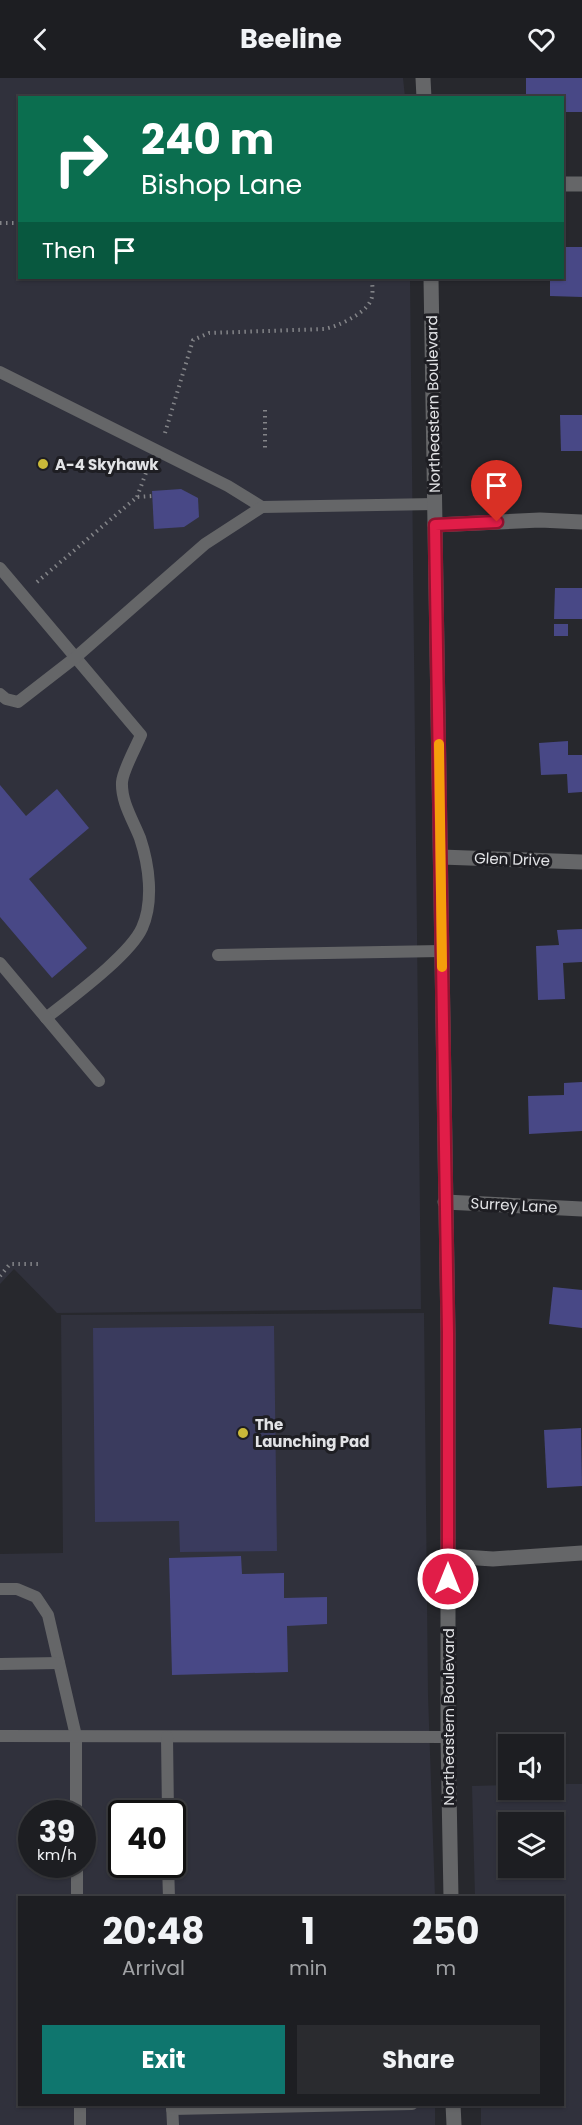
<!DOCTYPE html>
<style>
body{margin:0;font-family:Poppins,sans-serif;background:#2a2b2f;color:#f1f3f6;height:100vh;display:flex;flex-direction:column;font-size:22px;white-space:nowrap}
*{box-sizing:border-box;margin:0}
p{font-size:20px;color:#a0a2a5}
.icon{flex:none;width:33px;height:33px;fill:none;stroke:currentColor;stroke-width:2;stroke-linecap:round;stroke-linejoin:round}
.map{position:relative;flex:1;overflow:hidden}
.drawer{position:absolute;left:18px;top:1818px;width:546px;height:210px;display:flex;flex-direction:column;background:#1d1e22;border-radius:0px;box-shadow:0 2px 4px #0004,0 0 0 2px #3b3c40}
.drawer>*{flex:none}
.guide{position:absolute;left:18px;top:18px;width:546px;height:183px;border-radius:0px;box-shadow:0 2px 4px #0004,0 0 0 2px #3b3c40;background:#0b6e4f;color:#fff;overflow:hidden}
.controls{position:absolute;left:498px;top:1656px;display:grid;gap:12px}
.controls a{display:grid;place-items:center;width:66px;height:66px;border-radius:0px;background:#1d1e22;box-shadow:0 2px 4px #0004,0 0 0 2px #3b3c40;font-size:30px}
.speed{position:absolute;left:18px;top:1722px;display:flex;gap:12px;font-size:30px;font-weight:700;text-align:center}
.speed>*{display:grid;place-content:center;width:78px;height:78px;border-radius:50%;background:#1d1e22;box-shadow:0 2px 4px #0004,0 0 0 2px #3b3c40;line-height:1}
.speed small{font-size:15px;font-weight:400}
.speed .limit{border:3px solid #111;border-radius:9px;background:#fff;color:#111}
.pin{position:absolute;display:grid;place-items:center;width:51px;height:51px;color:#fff;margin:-62px -26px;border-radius:50% 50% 50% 0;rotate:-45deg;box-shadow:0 0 6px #0007}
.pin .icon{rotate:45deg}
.me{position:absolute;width:66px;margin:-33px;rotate:0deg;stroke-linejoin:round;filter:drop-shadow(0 0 4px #0008)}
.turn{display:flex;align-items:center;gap:21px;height:126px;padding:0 24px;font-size:27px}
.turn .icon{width:78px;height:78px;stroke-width:2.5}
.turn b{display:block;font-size:42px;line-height:51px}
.then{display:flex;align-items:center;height:57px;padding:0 24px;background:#0003;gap:12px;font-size:22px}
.eta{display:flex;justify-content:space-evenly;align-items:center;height:102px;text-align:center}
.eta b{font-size:36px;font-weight:700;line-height:42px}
.cta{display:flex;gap:12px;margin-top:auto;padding:12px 24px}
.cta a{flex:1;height:69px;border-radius:0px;background:#0f766e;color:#fff;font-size:24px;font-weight:700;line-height:69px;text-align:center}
.cta a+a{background:#2a2b2f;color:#f1f3f6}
header{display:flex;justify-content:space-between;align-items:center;height:78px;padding:0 24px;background:#1d1e22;font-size:27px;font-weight:700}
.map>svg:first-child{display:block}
</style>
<header><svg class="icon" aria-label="back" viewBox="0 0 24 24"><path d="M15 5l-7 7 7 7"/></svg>Beeline<svg class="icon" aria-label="heart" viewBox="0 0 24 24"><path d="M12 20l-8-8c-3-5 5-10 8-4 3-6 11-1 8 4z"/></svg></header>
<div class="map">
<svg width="582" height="2047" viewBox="0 0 582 2047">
<rect width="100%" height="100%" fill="#27282d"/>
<g fill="#30313c" fill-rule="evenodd">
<polygon points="0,0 403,0 405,19 20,20 20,200 410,200 421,1231 57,1235 14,1191 0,1206"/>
<path d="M424,1235L428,1617L435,1819L20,1820V2026L435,2027V2047H0V1476L63,1475L61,1237ZM32,1736H82V1786H32ZM122,1736H172V1786H122Z"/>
<path d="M554,1706H582V2047H481V2027L562,2026V1820L475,1819L472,1708L508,1707V1712H554ZM554,1744V1790H508V1744Z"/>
</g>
<polygon fill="#3a3b5e" points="274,1248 277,1473 180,1474 179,1443 95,1444 93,1250"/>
<g fill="#484886">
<polygon points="526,0 582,0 582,34 562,34 562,20 526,20"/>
<polygon points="562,169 582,169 582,219 550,218 550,200 562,200"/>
<polygon points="560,337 582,337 582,373 561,373"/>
<polygon points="181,411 198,420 199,439 184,449 154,451 152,413"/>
<polygon points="555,510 582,510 582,541 554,541"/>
<rect x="554" y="546" width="14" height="12"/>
<polygon points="568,663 568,677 582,677 582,714 568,715 567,696 541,697 539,665"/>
<polygon points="0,707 26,738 57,711 89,750 29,801 87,870 52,900 0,839"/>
<polygon points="582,851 582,884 563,885 565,921 538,922 536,868 559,867 557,852"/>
<polygon points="582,1004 582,1053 529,1056 528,1018 564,1017 564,1005"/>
<polygon points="553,1209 582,1212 582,1250 549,1246"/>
<polygon points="581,1350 582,1408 547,1410 544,1352"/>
<polygon points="241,1478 242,1496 284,1495 284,1520 327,1519 327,1546 287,1548 288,1594 172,1597 169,1480"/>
</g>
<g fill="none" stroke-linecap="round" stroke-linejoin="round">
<g stroke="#838488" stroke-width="4" stroke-dasharray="1.5 4.5" stroke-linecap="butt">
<polyline points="0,145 20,145"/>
<polyline points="265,332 265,373"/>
<path d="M165,355L193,262L209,255L324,251C337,249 364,236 370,224C374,218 372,207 372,200"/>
<polyline points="137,419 147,392"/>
<polyline points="37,504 137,419 152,418"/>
<polyline points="0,1198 10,1186 39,1186"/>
</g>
<g stroke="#656668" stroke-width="12">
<polyline points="0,294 228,408 262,429"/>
<path d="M0,490L141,657C136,669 123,692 122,704C121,724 133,742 140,760C149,787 154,823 142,850C130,877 71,920 46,940"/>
<polyline points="0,616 6,621 18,624 76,579 205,466 262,429 435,426"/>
<polyline points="218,877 441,873"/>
<polyline points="0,885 99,1003"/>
<polyline points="0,1511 17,1511 36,1519 48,1537 76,1658 76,1736"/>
<polyline points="0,1586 59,1585"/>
<polyline points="0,1658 448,1659"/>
<polyline points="167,1659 168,1736"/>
<polyline points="77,1786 77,1820"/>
<polyline points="168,1786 169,1820"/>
<polyline points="80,2026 80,2047"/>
<polyline points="172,2026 173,2047"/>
<polyline points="172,2031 412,2026"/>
</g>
<g stroke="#656668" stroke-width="15">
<polyline points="562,106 582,106"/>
<polyline points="435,447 540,442 582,444"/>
<polyline points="441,779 582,784"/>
<polyline points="445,1124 582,1131"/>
<polyline points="448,1478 493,1481 582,1475"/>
</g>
<g stroke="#656668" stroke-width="15">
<polyline points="423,0 424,20"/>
<polyline points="431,200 448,1255 448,1659 451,1820"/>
<polyline points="453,2026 454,2047"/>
</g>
</g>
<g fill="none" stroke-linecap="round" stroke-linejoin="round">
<g stroke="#92132f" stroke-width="15">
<polyline id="route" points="448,1501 448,1255 435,447 497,444"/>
</g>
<use href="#route" stroke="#e11d48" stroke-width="10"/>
<polyline stroke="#f59e0b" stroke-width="10" points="439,666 442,889"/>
</g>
<g fill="#cbba39" stroke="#1e1e23" stroke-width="2">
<circle cx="43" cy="386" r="6"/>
<circle cx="243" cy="1355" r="6"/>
</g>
<g text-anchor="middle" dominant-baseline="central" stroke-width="6" stroke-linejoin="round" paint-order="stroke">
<g font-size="15" fill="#e2e3e6" stroke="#1e1e23">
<text transform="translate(433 326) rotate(-91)">Northeastern Boulevard</text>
<text transform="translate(512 781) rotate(2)">Glen Drive</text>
<text transform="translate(514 1127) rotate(3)">Surrey Lane</text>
<text transform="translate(448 1639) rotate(-90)">Northeastern Boulevard</text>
</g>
<g font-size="15" font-weight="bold" fill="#e2e3e6" stroke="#1e1e23" text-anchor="start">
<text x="55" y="386">A-4 Skyhawk</text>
<text x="255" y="1346">The<tspan x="255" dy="17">Launching Pad</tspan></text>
</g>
</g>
</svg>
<div class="controls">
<a><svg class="icon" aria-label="sound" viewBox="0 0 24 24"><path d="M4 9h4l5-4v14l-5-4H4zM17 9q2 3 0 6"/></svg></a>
<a><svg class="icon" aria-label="layers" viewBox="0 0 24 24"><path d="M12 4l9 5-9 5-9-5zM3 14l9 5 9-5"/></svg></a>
</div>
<div class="speed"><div>39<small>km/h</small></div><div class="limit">40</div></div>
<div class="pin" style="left:497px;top:444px;background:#d93025"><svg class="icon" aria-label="arrive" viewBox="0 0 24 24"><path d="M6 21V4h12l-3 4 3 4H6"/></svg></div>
<svg class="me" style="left:448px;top:1501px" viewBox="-20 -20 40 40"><circle r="17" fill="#e11d48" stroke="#fff" stroke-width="3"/><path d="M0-11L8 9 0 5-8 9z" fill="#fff"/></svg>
<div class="guide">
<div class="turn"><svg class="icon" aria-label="right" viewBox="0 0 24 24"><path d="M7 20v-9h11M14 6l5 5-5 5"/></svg><div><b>240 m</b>Bishop Lane</div></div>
<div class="then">Then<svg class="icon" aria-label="arrive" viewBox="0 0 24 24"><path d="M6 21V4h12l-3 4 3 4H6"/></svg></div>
</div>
<section class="drawer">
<div class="eta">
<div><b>20:48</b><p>Arrival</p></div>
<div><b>1</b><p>min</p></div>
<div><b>250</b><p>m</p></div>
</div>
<div class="cta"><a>Exit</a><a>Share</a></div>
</section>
</div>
